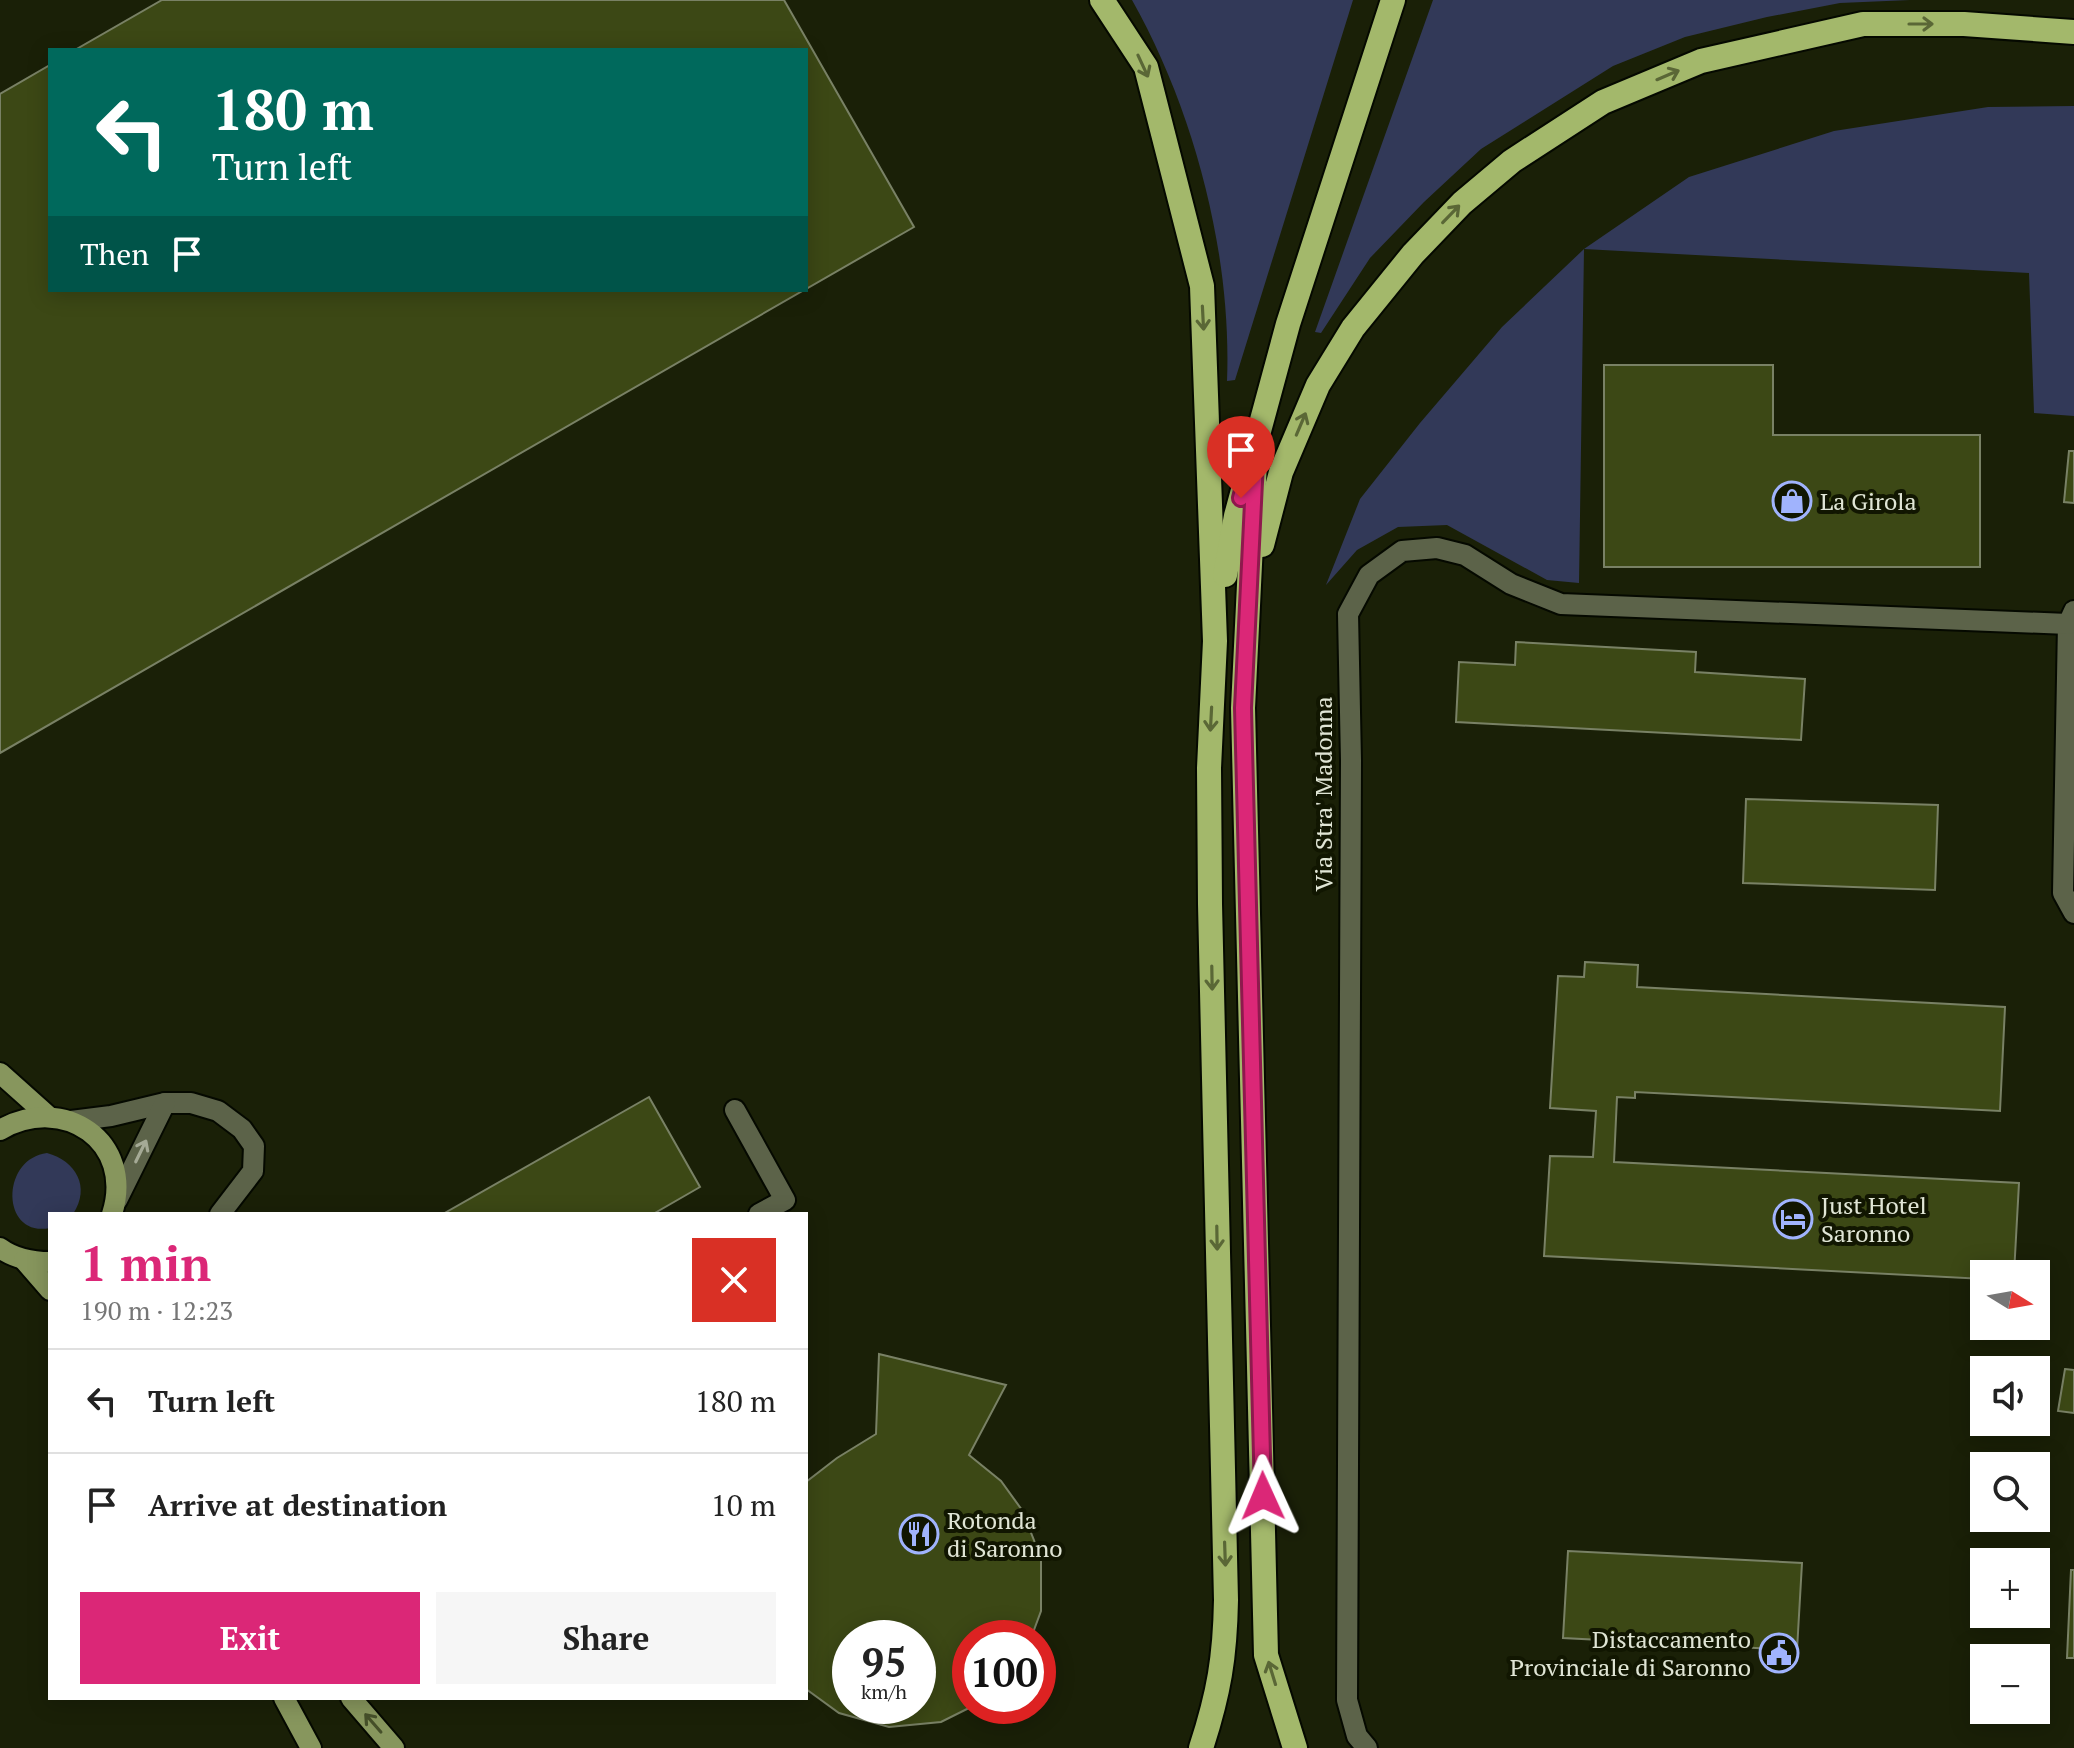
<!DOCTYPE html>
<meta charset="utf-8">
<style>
body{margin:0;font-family:"PT Serif",serif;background:#f6f6f6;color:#222;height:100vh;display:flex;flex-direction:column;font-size:30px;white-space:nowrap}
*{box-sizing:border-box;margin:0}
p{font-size:26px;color:#767676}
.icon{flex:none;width:44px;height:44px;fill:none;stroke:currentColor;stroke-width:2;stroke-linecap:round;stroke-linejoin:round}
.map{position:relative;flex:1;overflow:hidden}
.sheet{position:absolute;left:48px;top:1212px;width:760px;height:488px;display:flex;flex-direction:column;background:#fff;border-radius:0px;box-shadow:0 4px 20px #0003}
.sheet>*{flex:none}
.guide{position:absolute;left:48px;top:48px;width:760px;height:244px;border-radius:0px;box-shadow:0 4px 20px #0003;background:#00695c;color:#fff;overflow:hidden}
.needle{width:52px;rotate:101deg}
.tools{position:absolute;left:1970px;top:1260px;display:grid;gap:16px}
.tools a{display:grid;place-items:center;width:80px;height:80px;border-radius:0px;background:#fff;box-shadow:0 4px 20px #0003;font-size:40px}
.speed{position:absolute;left:832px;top:1620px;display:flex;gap:16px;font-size:40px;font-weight:700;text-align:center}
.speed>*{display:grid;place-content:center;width:104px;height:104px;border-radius:50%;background:#fff;box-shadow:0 4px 20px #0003;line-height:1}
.speed small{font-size:20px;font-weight:400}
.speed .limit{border:12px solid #d22;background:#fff;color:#111}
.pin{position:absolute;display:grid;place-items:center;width:68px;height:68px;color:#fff;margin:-82px -34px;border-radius:50% 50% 50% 0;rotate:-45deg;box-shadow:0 0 8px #0007}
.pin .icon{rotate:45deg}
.me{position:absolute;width:88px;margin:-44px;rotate:359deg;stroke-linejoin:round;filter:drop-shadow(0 0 6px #0008)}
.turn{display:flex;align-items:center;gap:28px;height:168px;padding:0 32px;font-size:36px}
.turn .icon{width:104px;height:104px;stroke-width:2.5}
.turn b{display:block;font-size:56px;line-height:68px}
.then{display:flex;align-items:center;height:76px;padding:0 32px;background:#0003;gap:16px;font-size:30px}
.round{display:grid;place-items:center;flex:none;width:84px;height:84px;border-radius:0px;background:#f6f6f6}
.overview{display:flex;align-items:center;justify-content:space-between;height:136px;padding:0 32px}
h1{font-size:48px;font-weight:600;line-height:60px;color:#db2777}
.primary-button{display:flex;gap:16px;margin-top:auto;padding:16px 32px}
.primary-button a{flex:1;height:92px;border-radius:0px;background:#db2777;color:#fff;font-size:32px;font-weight:600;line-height:92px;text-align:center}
.primary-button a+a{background:#f6f6f6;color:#222}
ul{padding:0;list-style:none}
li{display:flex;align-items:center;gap:24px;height:104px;padding:0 32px;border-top:2px solid #e0e0e0}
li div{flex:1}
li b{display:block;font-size:30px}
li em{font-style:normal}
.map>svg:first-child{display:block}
</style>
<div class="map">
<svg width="2074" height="1748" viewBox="0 0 2074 1748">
<rect width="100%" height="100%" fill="#1a2007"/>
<g fill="#323958">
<path d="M1132,0H1353L1235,380L1227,381C1232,254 1194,110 1132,0Z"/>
<polygon points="1433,0 1910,0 1840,3 1767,17 1685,37 1613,66 1481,149 1424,202 1370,258 1321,333 1315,332"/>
<polygon points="2074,106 2074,416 2034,413 2029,273 1584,249 1579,583 1547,580 1447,525 1398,527 1357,550 1326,585 1360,499 1420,423 1502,327 1584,249 1689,177 1834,131 1988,107"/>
<path d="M47,1153C76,1161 91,1187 73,1214H50V1228C1,1238 0,1159 47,1153Z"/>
</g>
<g fill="#3c4815" stroke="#798165" stroke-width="2" fill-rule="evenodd">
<polygon points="162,0 784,0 914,227 806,289 806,50 75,50"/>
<polygon points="50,65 50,290 804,290 0,753 0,94"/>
<polygon points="1604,365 1773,365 1773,435 1980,435 1980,567 1604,567"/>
<polygon points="2069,451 2074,451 2074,503 2064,502"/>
<polygon points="1516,642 1696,652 1695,672 1805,679 1801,740 1456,722 1459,662 1515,665"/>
<polygon points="1746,799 1938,805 1935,890 1743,883"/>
<polygon points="1585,962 1638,965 1637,987 2005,1007 2000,1111 1635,1092 1635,1098 1617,1097 1614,1162 2019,1183 2014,1274 1984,1274 1984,1279 1544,1256 1550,1156 1593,1157 1596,1111 1550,1108 1558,976 1584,977"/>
<polygon points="649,1097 700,1187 653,1214 443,1214"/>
<path d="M879,1354L1006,1385L969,1455L1001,1481L1022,1510L1041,1558V1611L1031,1638H970V1706H973L941,1722L889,1727L839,1713L806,1689V1482L837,1458L876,1434ZM850,1638H918V1706H850Z"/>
<polygon points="2065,1369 2074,1370 2074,1413 2058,1411"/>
<polygon points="1568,1551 1802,1563 1797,1650 1563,1638"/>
<polygon points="2071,1570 2074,1570 2074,1658 2067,1658"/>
</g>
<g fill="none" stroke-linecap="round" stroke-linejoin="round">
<g stroke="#050900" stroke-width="24">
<g id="lane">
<polyline points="2068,624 2063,893 2074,913"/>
<polyline points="735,1110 785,1200 759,1214"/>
<polyline points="71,1121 111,1116 165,1103 191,1103 218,1111 242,1129 254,1146 253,1171 220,1214"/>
<polyline points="117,1200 165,1103"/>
</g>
</g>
<g stroke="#050900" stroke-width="24">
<polyline id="street" points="1367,1748 1357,1736 1347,1700 1351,761 1348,614 1369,575 1402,551 1437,548 1465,555 1511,584 1561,604 2068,624 2074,611"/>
</g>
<g stroke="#050900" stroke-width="24">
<g id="primary">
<polyline points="0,1073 47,1115"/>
<path d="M0,1130C64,1093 135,1142 112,1214"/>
<path d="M0,1248C15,1259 32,1262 50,1262"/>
<polyline points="24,1260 50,1290"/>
<polyline points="284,1698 311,1748"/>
<polyline points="351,1698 394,1748"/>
</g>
</g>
<g stroke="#050900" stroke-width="28">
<g id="highway">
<path d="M1102,0L1146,67L1202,286L1215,641L1209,768L1210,904L1226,1600C1225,1657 1219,1693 1201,1748"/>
<polyline points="1256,441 1243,708 1266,1655 1295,1748"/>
<polyline points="1262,545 1281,472 1318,385 1353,328 1413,254 1462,203 1512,161 1603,102 1701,61 1863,24 1964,24 2074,32"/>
<polyline points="1225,575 1236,516 1288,324 1393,0"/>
</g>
</g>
<use href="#lane" stroke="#5c6349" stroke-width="20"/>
<use href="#street" stroke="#5c6349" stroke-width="20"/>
<use href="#primary" stroke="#87965d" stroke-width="20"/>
<use href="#highway" stroke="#a3b86b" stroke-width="24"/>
</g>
<defs><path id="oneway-shaft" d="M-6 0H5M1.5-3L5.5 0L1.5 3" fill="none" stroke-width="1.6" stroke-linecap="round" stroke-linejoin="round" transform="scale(2)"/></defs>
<g stroke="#5a6736">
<use href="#oneway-shaft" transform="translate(1921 24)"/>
<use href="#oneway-shaft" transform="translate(1143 66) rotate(65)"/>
<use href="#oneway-shaft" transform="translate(1668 75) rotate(-23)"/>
<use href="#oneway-shaft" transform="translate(1451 214) rotate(-46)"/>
<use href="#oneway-shaft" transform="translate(1203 318) rotate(87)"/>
<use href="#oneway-shaft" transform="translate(1301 424) rotate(-67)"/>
<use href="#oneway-shaft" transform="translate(1211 719) rotate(93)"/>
<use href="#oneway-shaft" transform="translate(1212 978) rotate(89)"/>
<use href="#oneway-shaft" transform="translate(1217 1238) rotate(89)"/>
<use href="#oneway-shaft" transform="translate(1225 1554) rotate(88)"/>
<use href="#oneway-shaft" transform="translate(1272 1673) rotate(-107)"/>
</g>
<use stroke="#a5aa96" href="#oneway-shaft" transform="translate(141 1151) rotate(-64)"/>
<use stroke="#46502a" href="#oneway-shaft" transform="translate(373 1723) rotate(-131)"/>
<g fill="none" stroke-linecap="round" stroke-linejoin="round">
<g stroke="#8e194d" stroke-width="20">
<polyline id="route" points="1241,498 1256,441 1243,708 1263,1496"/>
</g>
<use href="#route" stroke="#db2777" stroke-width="14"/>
</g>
<defs>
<g id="shop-ring" transform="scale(2)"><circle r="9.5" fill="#111601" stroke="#a0b3fd" stroke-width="1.5"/><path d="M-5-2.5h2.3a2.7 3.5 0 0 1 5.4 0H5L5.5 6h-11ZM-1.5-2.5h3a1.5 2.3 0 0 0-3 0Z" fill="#a0b3fd"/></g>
<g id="hotel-ring" transform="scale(2)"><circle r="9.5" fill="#111601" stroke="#a0b3fd" stroke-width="1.5"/><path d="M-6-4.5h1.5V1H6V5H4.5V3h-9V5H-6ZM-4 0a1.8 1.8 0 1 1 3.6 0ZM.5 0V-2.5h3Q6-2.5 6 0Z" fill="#a0b3fd"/></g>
<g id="restaurant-ring" transform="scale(2)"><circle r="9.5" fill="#111601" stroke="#a0b3fd" stroke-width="1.5"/><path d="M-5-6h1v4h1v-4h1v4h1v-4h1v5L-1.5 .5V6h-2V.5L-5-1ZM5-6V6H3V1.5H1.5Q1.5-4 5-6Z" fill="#a0b3fd"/></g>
<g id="civic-ring" transform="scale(2)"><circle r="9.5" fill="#111601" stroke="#a0b3fd" stroke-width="1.5"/><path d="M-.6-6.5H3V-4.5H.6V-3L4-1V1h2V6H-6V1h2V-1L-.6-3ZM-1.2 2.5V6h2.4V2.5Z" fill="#a0b3fd"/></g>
</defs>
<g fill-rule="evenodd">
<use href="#shop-ring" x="1792" y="501"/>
<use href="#hotel-ring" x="1793" y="1219"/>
<use href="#restaurant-ring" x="919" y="1534"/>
<use href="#civic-ring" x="1779" y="1653"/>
</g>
<g text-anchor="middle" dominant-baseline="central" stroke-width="8" stroke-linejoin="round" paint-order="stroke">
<g font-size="24" fill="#e0e5d5" stroke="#111601" text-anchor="start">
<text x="1820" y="501">La Girola</text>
<text x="1821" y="1205">Just Hotel<tspan x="1821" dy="28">Saronno</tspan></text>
<text x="947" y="1520">Rotonda<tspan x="947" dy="28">di Saronno</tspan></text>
<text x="1751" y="1639" text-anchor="end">Distaccamento<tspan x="1751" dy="28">Provinciale di Saronno</tspan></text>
</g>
<g font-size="24" fill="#e0e5d5" stroke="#111601">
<text transform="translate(1323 794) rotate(-90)">Via Stra' Madonna</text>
</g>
</g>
</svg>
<div class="tools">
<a><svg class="needle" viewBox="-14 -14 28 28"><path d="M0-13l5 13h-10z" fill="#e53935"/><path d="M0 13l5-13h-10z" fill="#767676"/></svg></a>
<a><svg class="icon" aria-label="sound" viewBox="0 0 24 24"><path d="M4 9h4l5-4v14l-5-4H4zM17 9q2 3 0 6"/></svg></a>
<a><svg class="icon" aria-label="search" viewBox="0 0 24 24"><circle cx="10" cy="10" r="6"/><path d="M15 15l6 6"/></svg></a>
<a>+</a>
<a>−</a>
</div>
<div class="speed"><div>95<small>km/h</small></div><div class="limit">100</div></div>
<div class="pin" style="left:1241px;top:498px;background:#d93025"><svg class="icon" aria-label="arrive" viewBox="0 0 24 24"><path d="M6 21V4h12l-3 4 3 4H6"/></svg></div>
<svg class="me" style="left:1263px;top:1496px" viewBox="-20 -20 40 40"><path d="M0-17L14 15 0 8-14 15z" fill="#db2777" stroke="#fff" stroke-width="4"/></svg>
<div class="guide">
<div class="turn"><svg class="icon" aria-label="left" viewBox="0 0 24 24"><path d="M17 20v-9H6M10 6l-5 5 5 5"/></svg><div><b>180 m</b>Turn left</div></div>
<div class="then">Then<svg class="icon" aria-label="arrive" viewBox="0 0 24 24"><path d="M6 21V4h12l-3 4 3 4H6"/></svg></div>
</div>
<section class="sheet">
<div class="overview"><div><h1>1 min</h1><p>190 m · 12:23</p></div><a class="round" style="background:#d93025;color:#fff"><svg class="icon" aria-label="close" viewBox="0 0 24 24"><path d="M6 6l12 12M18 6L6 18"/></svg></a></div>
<ul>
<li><svg class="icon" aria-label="left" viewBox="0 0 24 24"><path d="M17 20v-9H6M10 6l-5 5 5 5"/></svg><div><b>Turn left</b></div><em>180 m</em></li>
<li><svg class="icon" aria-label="arrive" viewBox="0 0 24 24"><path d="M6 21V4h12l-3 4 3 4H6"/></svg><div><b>Arrive at destination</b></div><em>10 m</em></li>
</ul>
<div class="primary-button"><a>Exit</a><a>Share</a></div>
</section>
</div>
